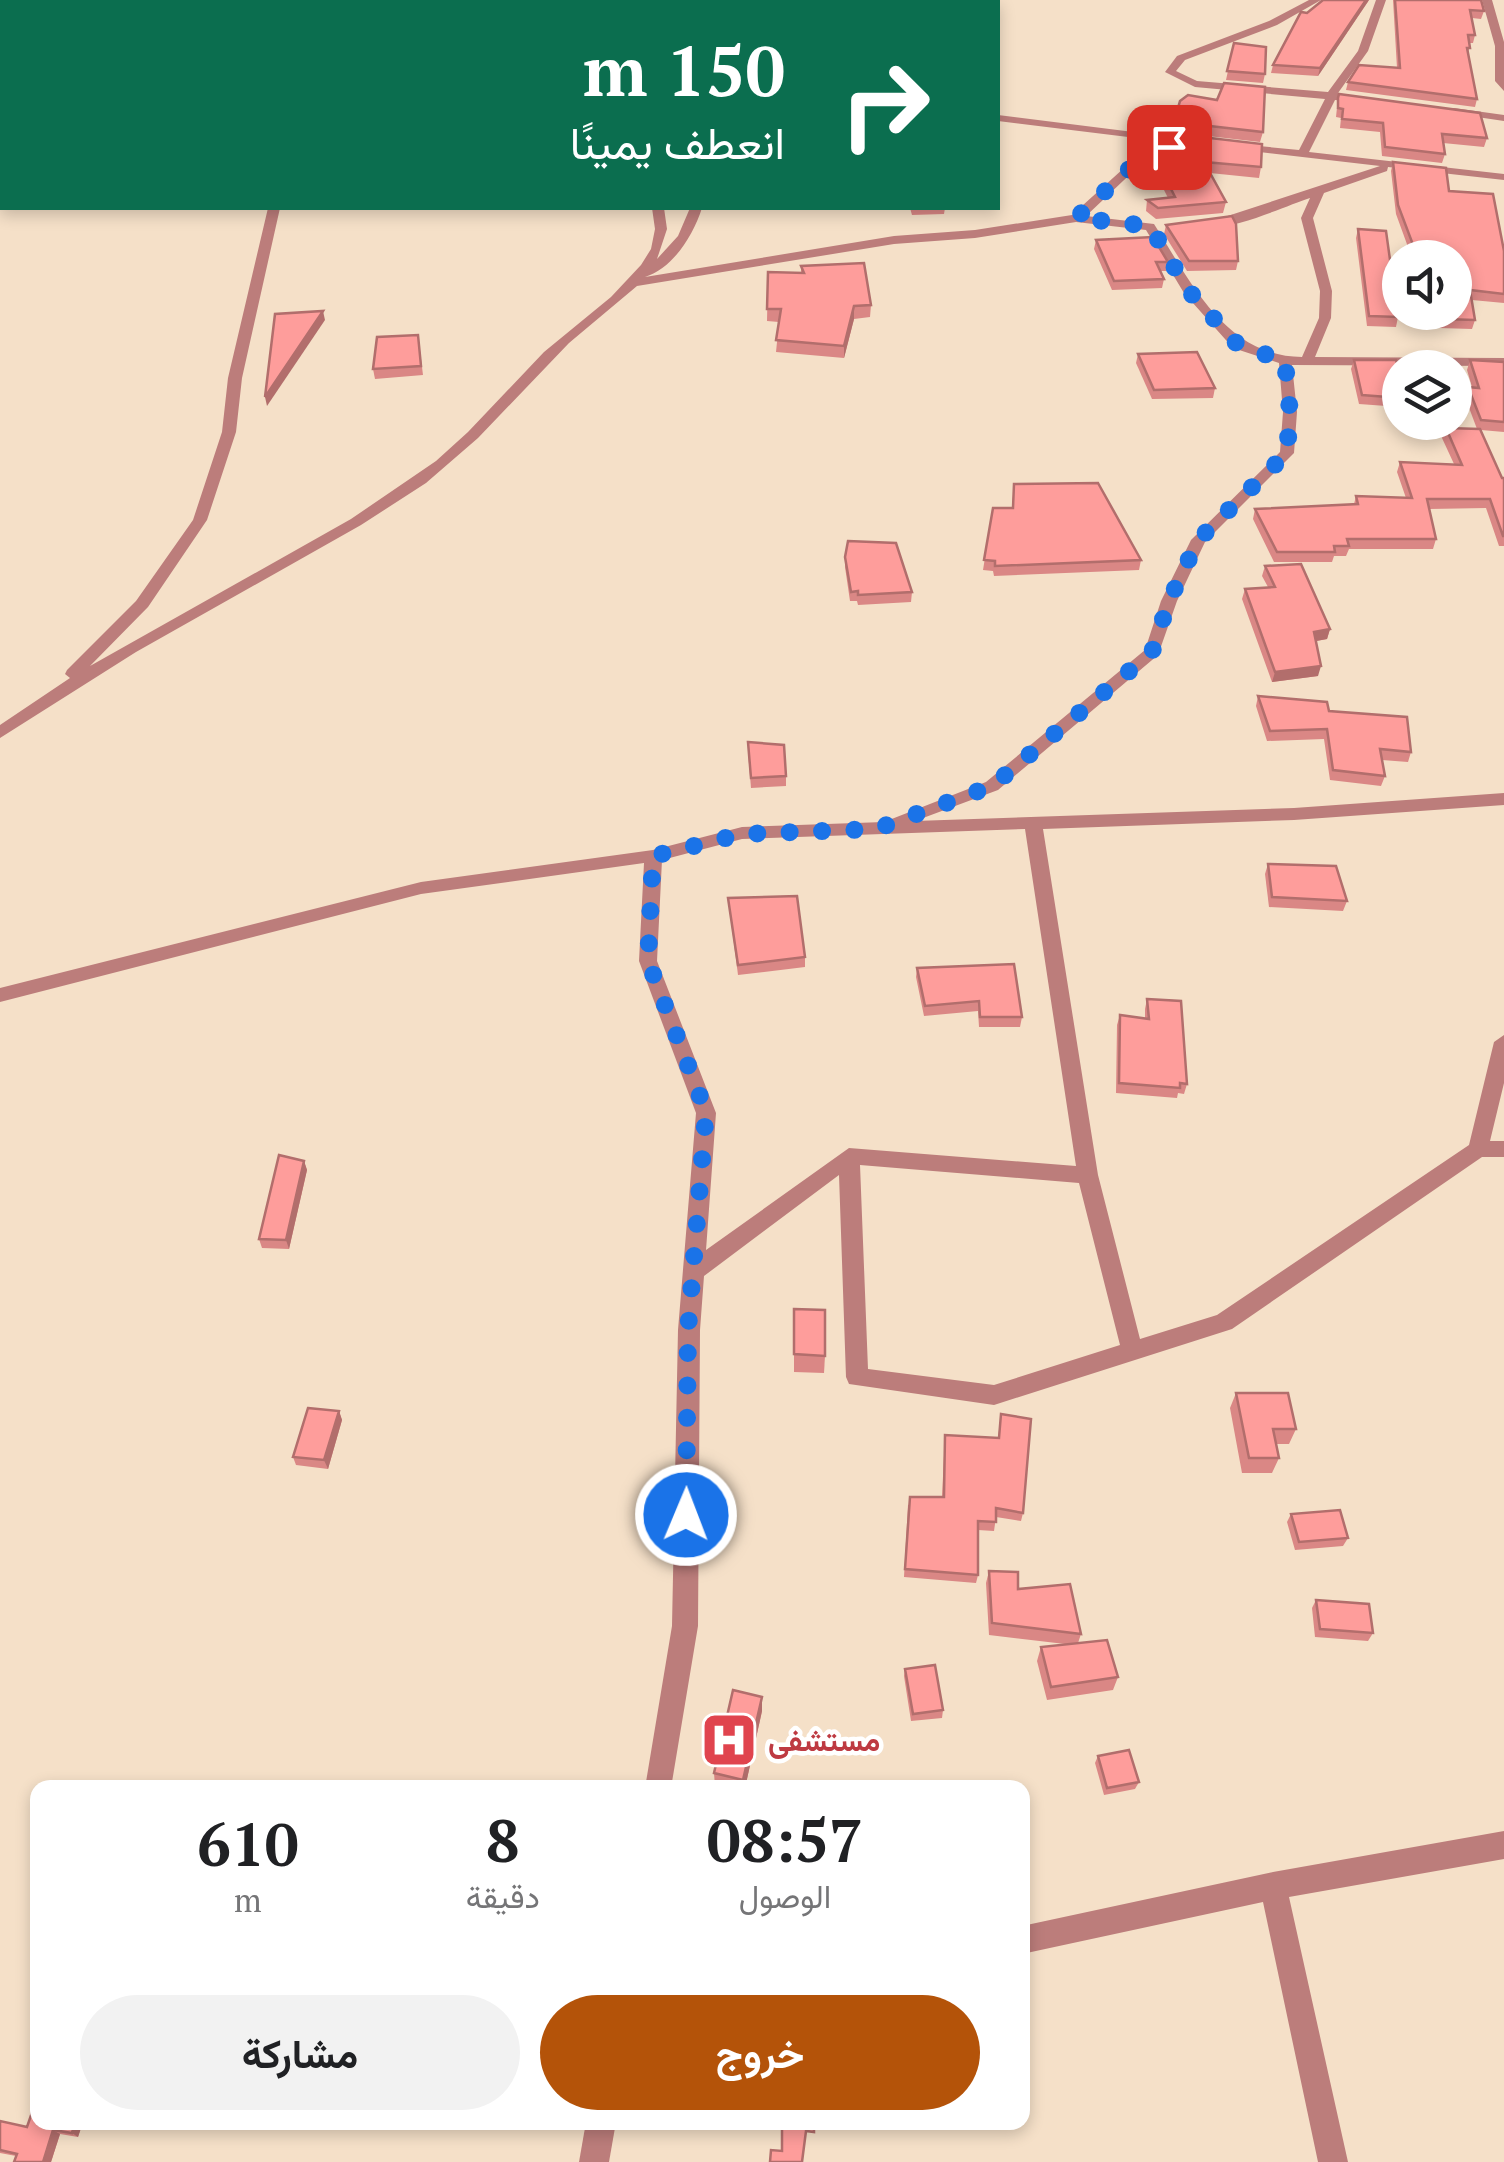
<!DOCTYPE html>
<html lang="ar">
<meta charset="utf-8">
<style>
body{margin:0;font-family:"PT Serif",Vazirmatn,serif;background:#f2f2f2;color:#202124;direction:rtl;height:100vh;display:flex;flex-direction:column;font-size:38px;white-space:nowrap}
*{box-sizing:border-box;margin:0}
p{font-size:32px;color:#757577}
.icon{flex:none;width:55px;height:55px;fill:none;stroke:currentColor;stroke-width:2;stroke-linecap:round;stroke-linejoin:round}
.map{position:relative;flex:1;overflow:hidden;direction:ltr}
.drawer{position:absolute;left:30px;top:1780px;width:1000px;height:350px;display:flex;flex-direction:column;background:#fff;border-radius:20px;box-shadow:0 5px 15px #0003;direction:rtl}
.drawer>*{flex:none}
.hud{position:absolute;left:0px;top:0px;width:1000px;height:210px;box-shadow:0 5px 15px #0003;direction:rtl;background:#0b6e4f;color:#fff;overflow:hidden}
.controls{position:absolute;left:1382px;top:240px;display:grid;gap:20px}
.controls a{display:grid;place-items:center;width:90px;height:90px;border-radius:50%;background:#fff;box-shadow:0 5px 15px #0003;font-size:50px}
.pin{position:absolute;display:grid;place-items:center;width:85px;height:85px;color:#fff;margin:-42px;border-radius:20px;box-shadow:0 5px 15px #0006}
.me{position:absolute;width:110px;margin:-55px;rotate:1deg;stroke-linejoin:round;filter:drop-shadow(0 0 8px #0008)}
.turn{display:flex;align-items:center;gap:35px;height:210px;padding:0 50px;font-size:45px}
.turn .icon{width:130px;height:130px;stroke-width:2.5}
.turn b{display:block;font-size:70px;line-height:85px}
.eta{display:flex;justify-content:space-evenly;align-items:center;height:170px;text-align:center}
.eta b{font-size:60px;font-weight:700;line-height:70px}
.primary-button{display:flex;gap:20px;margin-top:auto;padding:20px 50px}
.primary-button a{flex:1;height:115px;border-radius:60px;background:#b45309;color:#fff;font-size:40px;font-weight:700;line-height:115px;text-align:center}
.primary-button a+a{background:#f2f2f2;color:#202124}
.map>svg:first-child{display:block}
</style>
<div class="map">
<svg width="1504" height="2162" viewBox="0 0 1504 2162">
<rect width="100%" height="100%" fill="#f5e0c8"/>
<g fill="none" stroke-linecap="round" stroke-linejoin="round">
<g fill="#bc7d7b" fill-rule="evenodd">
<polygon points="64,0 83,0 84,2 67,2"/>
<rect x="168" y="0" width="10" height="2"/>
<rect x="854" y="0" width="10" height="2"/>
<path d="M1309,0H1321L1277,25L1185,60L1176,71L1197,81L1328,92L1358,51L1376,0H1386L1368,51L1338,93L1370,99L1365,102L1335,100L1309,152L1504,174V180L1388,167L1387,171L1324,193L1313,218L1332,291L1331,318L1315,357L1504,358V366L1292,365L1297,412L1294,453L1205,542L1177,601L1158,655L998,790L915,821L1294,808L1504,793V805L1294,820L1043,829L1098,1175L1140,1339L1217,1315L1469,1145L1494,1042L1504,1035V1083L1490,1141H1504V1157H1482L1232,1329L994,1405L849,1384L846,1377L839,1175L704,1276L700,1330L698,1626L671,1788H645L672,1626L678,1330L696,1113L639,961L644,863L421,894L0,1002V988L421,882L653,850L742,827L884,822L986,782L1145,650L1161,601L1191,540L1280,452L1283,412L1279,363L1233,348L1184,293L1146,230L1076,222L975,238L894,244L637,286L569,343L478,438L426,483L361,525L136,652L0,738V725L70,678L65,674L67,670L136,601L193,520L222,432L228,378L268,208H280L242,378L236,432L207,520L148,607L90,666L351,519L436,461L468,432L544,352L611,297L641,265L651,249L655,229L652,208H664L667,229L657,259L678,236L690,208H702C693,236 673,268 645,277L894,236L975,230L1072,215L1134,159L1177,143L998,121V115L1213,142V146L1189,145L1142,163L1086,216L1154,224C1190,281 1226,357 1302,357L1319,318L1320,291L1301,218L1310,198C1285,206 1221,236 1200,225L1380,166L1234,149L1232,147L1238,144L1299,150L1325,99L1195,87L1165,72L1177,56L1269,21ZM1025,829L1076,1166L849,1148L706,1250L716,1113L657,961L662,860L742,839ZM860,1165L1079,1183L1120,1345L994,1385L868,1369Z"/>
<polygon points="1482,0 1492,0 1504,42 1504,91 1495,81 1495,46"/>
<polygon points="1454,108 1504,115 1504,121 1450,113 1450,109"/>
<polygon points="1504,1831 1504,1859 1289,1897 1348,2162 1318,2162 1263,1902 1022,1954 1022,1926 1273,1872"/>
<polygon points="586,2122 616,2122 609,2162 579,2162"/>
</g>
</g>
<g fill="#da8785">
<polygon points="1369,0 1318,76 1271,73 1273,65 1307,13"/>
<polygon points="1393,0 1481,0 1484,11 1481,19 1472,18 1475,35 1473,43 1470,43 1468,54 1477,99 1475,107 1346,90 1348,82 1397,68"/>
<polygon points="1234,43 1265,74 1263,83 1226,80"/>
<polygon points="1338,98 1487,138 1484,147 1443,143 1445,154 1442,163 1382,156 1380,132 1340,128 1341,118 1336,117"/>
<polygon points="1217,100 1263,132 1260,142 1173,132 1174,122"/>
<polygon points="1167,148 1261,167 1259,178 1210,173 1226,202 1223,213 1156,219 1146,211 1147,200 1168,198 1159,180"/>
<polygon points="1393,162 1449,191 1504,251 1504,303 1472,300 1475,320 1472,329 1439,328 1433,312 1455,312 1455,258 1412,258 1396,214 1391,171"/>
<polygon points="910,208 945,208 944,214 912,215"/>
<polygon points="1166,225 1238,261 1236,270 1187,271 1164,234"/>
<polygon points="1358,229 1398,317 1396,327 1367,326 1356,238"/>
<polygon points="1096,240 1168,262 1166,271 1160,271 1164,279 1162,288 1112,290 1094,249"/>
<polygon points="801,266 871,305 870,317 854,319 844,358 776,352 779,322 767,321 768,272 801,273"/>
<polygon points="418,335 423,375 375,379 373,369"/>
<polygon points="1138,354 1215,388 1213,398 1152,399 1136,363"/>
<polygon points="1354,360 1400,374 1400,407 1359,404 1351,369"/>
<polygon points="1470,360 1504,362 1504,432 1481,430 1502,478 1504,478 1504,546 1499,546 1486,508 1429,509 1436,539 1433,549 1349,549 1346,556 1334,556 1332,562 1274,562 1253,519 1255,509 1354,504 1356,496 1406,498 1397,472 1400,462 1454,464 1442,438 1446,428 1477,429 1465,397 1468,387 1472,387 1467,370"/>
<polygon points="1014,484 1141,560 1139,570 994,576 993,571 983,570 993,508 1012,508"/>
<polygon points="845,557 912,592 911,602 858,605 857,601 850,601 845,567"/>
<polygon points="1265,566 1330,629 1327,639 1316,641 1318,676 1272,682 1242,599 1245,589 1268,587 1262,576"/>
<polygon points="1258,696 1329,711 1411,752 1408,762 1382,760 1385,776 1381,786 1330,780 1324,739 1267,741 1256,706"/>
<polygon points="748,752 786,776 786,786 751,788"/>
<polygon points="1268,864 1347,901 1343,911 1269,907 1265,874"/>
<polygon points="728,898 805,957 805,967 738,975"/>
<polygon points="917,968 1022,1017 1020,1027 979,1027 978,1011 924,1016 916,977"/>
<polygon points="1147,999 1187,1084 1184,1094 1178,1093 1177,1098 1116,1093 1117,1025 1120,1015 1145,1018 1145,1009"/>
<polygon points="304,1161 307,1170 289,1249 262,1248 259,1239"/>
<polygon points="794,1309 825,1356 824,1373 794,1372"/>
<polygon points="1236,1393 1296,1429 1289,1444 1276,1444 1279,1458 1272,1473 1242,1473 1230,1408"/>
<polygon points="339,1411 342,1420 328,1469 296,1465 293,1457"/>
<polygon points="1001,1414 1023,1513 1021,1521 996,1517 994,1531 978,1530 978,1575 976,1583 904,1577 908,1505 942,1497 945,1435 998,1438"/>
<polygon points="1291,1514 1348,1538 1343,1546 1295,1550 1287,1522"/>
<polygon points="989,1571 1018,1589 1081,1634 1078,1643 1118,1677 1113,1690 1047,1700 1037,1661 1041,1647 1065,1644 989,1635 986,1583"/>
<polygon points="1316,1600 1373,1633 1368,1641 1315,1637 1312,1608"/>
<polygon points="905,1669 943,1710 942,1718 911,1721 904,1676"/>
<polygon points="762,1697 762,1711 745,1788 715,1787 714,1773"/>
<polygon points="1098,1756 1139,1782 1135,1789 1104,1795 1095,1763"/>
<polygon points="0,2121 27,2127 83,2122 78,2137 60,2134 51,2162 14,2162 16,2156 0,2153"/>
</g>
<g fill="#b26e6c">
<polygon points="1366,0 1369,0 1318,76 1320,68"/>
<polygon points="854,306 854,319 844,358 844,346"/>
<polygon points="323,311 325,320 267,406 265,397"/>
<polygon points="1330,629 1327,639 1311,642 1314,632"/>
<polygon points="1321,666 1318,676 1272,682 1275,672"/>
<polygon points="304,1161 307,1170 289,1249 286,1240"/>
<polygon points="339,1411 342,1420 328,1469 324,1460"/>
<polygon points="762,1697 762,1711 745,1788 743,1788 743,1780"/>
<polygon points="75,2122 83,2122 78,2137 72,2133"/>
<polygon points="53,2130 60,2134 51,2162 43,2162"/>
</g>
<g fill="#fe9d9b" stroke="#b26e6c" stroke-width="2.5">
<polygon points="566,0 607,0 606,2 567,2"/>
<polygon points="623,0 696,0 706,1 706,2 622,2"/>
<polygon points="1323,0 1366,0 1320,68 1273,65 1301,12 1307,13"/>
<polygon points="1395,0 1481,0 1484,11 1470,10 1475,35 1468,35 1470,48 1467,48 1477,99 1348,82 1359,65 1400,68"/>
<polygon points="1234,43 1266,47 1265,74 1227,71"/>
<polygon points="1224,83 1265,87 1263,132 1174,122 1180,101 1188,95 1217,100"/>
<polygon points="1339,94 1480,113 1487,138 1442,134 1445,154 1385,147 1383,123 1342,119 1343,109 1338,108 1338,98"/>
<polygon points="1193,136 1262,144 1261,167 1204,162 1226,202 1158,208 1147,200 1175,197 1161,169 1167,148"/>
<polygon points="1393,162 1446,168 1449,191 1493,194 1504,251 1504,294 1470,290 1475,320 1442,319 1439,312 1455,312 1455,258 1418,258 1398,205"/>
<polygon points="1232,216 1236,224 1238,261 1189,261 1166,225"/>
<polygon points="1358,229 1386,231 1398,317 1369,316"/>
<polygon points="1153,237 1168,262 1156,262 1164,279 1114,281 1096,240"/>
<polygon points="864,263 871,305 854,306 844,346 776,340 781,309 767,309 768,272 804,273 801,266"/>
<polygon points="323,311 265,397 275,314"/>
<polygon points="418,335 421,366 373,369 377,337"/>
<polygon points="1197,352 1215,388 1154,390 1138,354"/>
<polygon points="1354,360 1396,360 1400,374 1400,398 1362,395"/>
<polygon points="1470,360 1504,362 1504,422 1481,420 1468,387 1479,388"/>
<polygon points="1446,428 1480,429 1502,478 1504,478 1504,536 1503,536 1490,499 1427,499 1436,539 1347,539 1349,546 1334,546 1335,552 1277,552 1255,509 1358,504 1356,496 1412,498 1400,462 1462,465"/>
<polygon points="1098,483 1141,560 995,566 995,561 984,560 993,508 1013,508 1014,484"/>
<polygon points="848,541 896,543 912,592 858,595 858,591 851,592 845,557"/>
<polygon points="1301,564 1330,629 1314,632 1321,666 1275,672 1245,589 1275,587 1265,566"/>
<polygon points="1258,696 1327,702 1329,711 1407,717 1411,752 1380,749 1385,776 1333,770 1327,729 1270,731"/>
<polygon points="748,742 784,745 786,776 751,778"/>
<polygon points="1268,864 1336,866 1347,901 1272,897"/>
<polygon points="797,896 805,957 738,965 728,898"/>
<polygon points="1014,964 1022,1017 980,1017 979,1001 925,1006 917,968"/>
<polygon points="1147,999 1181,1001 1187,1084 1180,1083 1180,1088 1119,1083 1120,1015 1149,1019"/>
<polygon points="279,1155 304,1161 286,1240 259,1239"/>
<polygon points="794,1309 825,1310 825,1356 794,1354"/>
<polygon points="1236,1393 1288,1393 1296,1429 1273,1429 1279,1458 1249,1458"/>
<polygon points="308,1408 339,1411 324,1460 293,1457"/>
<polygon points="1001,1414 1031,1419 1023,1513 996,1508 996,1522 978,1521 978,1575 905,1569 910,1497 944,1497 945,1435 999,1438"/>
<polygon points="1340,1510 1348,1538 1299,1542 1291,1514"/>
<polygon points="989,1571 1018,1572 1018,1589 1070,1584 1081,1634 992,1623"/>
<polygon points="1316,1600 1369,1604 1373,1633 1320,1629"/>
<polygon points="1107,1640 1118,1677 1051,1687 1041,1647"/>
<polygon points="935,1665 943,1710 913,1714 905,1669"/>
<polygon points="733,1690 762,1697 743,1780 714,1773"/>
<polygon points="1129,1750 1139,1782 1107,1788 1098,1756"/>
<polygon points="38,2095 38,2122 75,2122 72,2133 53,2130 43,2162 14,2162 17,2154 0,2150 0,2121 27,2127"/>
<polygon points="782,2122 814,2122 814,2132 806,2131 802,2162 770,2162 771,2150 782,2151"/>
</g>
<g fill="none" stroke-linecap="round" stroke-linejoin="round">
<polyline stroke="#1a73e8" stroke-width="18" stroke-dasharray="0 32.4" points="686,1515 688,1330 706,1112 648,961 653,856 742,834 876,829 992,786 1152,652 1169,601 1198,540 1287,453 1290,412 1285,361 1238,345 1188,290 1150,226 1076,218 1138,161 1169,147"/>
</g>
<defs>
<g id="hospital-square" transform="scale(2.875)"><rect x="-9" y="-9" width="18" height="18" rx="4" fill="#e0444e" stroke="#fff"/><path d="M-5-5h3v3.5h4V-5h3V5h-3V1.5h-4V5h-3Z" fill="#fff"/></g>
</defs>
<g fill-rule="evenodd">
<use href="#hospital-square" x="729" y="1740"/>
</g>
<g text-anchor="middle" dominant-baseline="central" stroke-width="9" stroke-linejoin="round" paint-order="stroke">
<g font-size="30" font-weight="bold" fill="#be3a42" stroke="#fff" text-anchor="start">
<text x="768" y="1740">مستشفى</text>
</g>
</g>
</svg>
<div class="controls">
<a><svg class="icon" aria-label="sound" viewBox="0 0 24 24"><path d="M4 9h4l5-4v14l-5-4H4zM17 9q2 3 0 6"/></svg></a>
<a><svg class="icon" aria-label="layers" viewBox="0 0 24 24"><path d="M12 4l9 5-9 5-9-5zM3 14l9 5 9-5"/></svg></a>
</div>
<div class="pin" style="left:1169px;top:147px;background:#d93025"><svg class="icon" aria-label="arrive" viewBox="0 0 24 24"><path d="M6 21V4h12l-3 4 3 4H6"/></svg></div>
<svg class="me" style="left:686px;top:1515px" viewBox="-20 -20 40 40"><circle r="17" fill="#1a73e8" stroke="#fff" stroke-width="3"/><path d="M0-11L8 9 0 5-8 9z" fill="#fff"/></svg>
<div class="hud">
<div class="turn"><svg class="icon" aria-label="right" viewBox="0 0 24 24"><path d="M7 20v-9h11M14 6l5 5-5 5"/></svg><div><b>150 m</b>انعطف يمينًا</div></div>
</div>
<section class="drawer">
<div class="eta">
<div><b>08:57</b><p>الوصول</p></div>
<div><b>8</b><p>دقيقة</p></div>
<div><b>610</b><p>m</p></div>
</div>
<div class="primary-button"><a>خروج</a><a>مشاركة</a></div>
</section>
</div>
